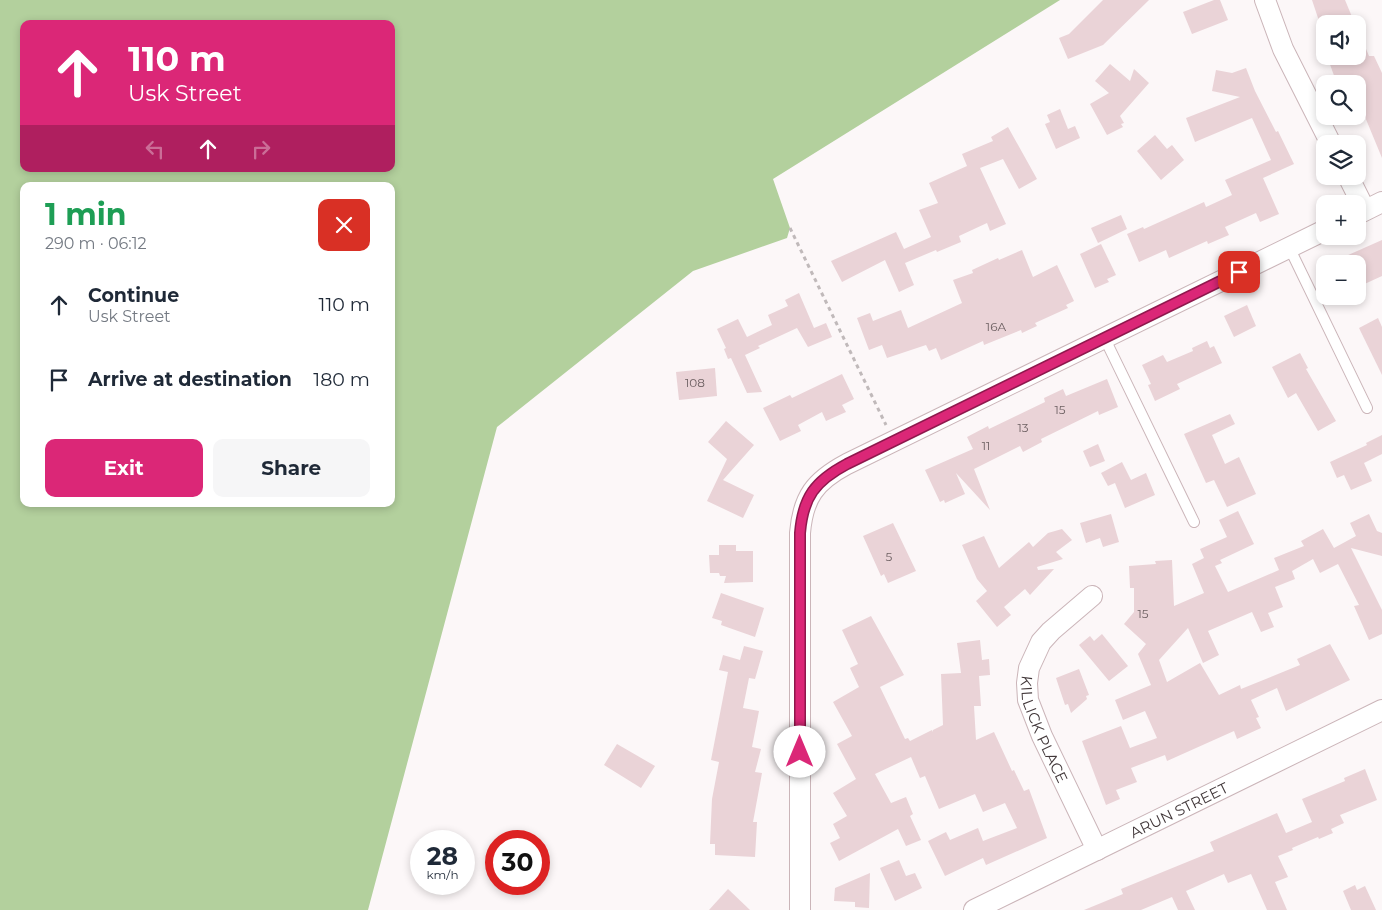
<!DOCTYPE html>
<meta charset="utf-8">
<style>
body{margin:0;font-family:Montserrat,sans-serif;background:#f6f6f7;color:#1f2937;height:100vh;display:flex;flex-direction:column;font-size:19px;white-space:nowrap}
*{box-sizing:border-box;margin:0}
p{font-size:16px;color:#747a83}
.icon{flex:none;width:28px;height:28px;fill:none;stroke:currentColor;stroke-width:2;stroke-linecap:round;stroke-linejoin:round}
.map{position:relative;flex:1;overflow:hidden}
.panel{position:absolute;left:20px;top:182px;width:375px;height:325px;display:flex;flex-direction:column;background:#fff;border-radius:10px;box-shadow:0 2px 8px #0003}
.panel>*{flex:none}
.hud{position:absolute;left:20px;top:20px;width:375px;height:152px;border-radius:10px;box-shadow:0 2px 8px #0003;background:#db2777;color:#fff;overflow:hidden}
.buttons{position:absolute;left:1316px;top:15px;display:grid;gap:10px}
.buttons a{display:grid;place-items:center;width:50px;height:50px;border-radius:10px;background:#fff;box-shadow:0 2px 8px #0003;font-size:25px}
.speed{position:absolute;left:410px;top:830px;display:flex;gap:10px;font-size:25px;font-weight:700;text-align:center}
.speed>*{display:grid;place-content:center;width:65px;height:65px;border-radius:50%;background:#fff;box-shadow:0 2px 8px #0003;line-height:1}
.speed small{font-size:12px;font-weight:400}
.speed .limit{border:8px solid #d22;background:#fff;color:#111}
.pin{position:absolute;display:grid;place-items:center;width:42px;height:42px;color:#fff;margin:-21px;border-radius:10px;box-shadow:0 2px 8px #0006}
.me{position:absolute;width:55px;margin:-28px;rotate:0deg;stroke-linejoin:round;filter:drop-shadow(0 0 4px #0008)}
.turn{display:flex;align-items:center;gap:18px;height:105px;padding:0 25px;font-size:22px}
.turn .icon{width:65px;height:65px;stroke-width:2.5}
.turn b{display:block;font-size:35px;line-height:42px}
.lanes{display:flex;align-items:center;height:48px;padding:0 25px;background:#0003;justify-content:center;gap:25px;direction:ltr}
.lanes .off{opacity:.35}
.round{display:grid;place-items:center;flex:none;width:52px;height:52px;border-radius:10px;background:#f6f6f7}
.summary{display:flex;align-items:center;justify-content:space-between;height:85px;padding:0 25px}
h1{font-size:30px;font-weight:700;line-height:38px;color:#1e9e55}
.button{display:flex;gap:10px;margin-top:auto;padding:10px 25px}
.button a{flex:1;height:58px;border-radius:10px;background:#db2777;color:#fff;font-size:20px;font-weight:700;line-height:58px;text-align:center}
.button a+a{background:#f6f6f7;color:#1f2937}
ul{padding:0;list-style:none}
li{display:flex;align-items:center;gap:15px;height:75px;padding:0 25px}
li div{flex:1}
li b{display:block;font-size:19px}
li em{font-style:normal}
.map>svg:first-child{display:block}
</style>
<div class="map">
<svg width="1382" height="910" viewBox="0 0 1382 910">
<rect width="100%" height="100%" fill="#fcf7f8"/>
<path fill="#b3d09d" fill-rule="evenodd" d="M0,0H1060L773,179L790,228L787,238L693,271L497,427L368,910H0ZM24,24H391V169H24ZM24,186H391V504H24Z"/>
<g fill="#ead3d7">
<polygon points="1103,0 1149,0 1103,45 1068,59 1059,38 1069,34"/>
<polygon points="1214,0 1220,0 1228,20 1192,34 1183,12"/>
<polygon points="1312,0 1345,0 1355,24 1320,24"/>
<polygon points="1358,30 1369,56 1374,56 1382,73 1382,158 1358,100 1358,84 1337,84 1327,56 1358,56"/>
<polygon points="1110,64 1130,81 1134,69 1149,83 1120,116 1124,123 1121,124 1123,127 1107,135 1090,104 1109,93 1095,81"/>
<polygon points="1246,68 1255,91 1276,132 1278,131 1294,164 1263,178 1279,214 1260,222 1256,213 1225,227 1229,235 1208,244 1207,241 1169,258 1166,250 1139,262 1127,234 1143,227 1144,229 1204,202 1206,207 1232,195 1225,180 1271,160 1252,118 1195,142 1186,118 1240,97 1212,91 1216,70 1232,73"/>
<polygon points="1060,109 1068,129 1075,126 1080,138 1056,149 1045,124 1050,122 1047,115"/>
<polygon points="1008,127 1037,179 1019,189 1003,159 980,168 1006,224 990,231 987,223 959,236 961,242 937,252 936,250 905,263 914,285 899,292 885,260 842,282 831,261 896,232 904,249 931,237 919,210 938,203 929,183 967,166 962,154 993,141 991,137"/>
<polygon points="1155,135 1167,149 1172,145 1184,160 1161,180 1137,151"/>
<polygon points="1121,215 1127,229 1098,243 1091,228"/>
<polygon points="1382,240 1382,276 1358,287 1358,264 1328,264"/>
<polygon points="1101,244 1116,275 1107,279 1109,282 1095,288 1080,254"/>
<polygon points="1022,250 1033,277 1057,265 1074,301 1066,305 1068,308 1035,323 1037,326 1022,333 1021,330 984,345 983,341 941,360 936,348 929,351 926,345 887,358 882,345 869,350 857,318 870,313 873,321 901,310 908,328 962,303 953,280 973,273 972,270 998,258 999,260"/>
<polygon points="799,293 814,328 826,323 832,337 808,347 797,328 758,346 760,348 745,355 762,392 747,393 731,358 728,359 724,349 726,348 717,329 738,319 747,337 772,325 768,315 788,306 785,300"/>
<polygon points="1247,305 1256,326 1234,337 1224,316"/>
<polygon points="1378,318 1382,327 1382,375 1359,328"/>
<polygon points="1207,341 1210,348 1214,346 1222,363 1177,384 1180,389 1155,401 1148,385 1151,384 1142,365 1163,355 1167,362 1193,351 1192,348"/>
<polygon points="1300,353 1308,368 1306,369 1336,421 1318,431 1296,393 1288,398 1272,367"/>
<polygon points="715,368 717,396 679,400 676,372"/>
<polygon points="842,374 854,399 842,405 846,412 826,421 822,412 798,425 801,431 780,441 763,408 790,395 792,398"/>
<polygon points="1107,379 1118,407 1099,415 1098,411 1041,439 1042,442 1023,452 1020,446 974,469 990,510 956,473 965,494 945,503 944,500 940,502 925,470 973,449 967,437 988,426 989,429 1045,402 1044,398 1063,389 1066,396"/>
<polygon points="1230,414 1235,424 1212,435 1225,464 1239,457 1256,494 1227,507 1214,480 1206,483 1184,434"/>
<polygon points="726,421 754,445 723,480 754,495 743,518 707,501 727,459 708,442"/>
<polygon points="1382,435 1382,454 1364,463 1372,481 1351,490 1344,475 1337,478 1330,462 1367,445 1366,443"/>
<polygon points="1098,444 1105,461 1090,467 1083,451"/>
<polygon points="1122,462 1131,480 1146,473 1155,495 1125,508 1115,483 1108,486 1101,473"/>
<polygon points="1238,511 1254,544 1220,560 1222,563 1215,566 1228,592 1279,570 1274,558 1304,546 1301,541 1323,529 1334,548 1356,536 1350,523 1369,514 1377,531 1382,533 1382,556 1351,548 1382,610 1382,634 1369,640 1354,606 1359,605 1338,564 1320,573 1313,559 1292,571 1295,579 1275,587 1283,607 1268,613 1274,627 1261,632 1252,612 1208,631 1219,655 1203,663 1188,628 1159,660 1167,682 1200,663 1219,695 1240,685 1241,689 1300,665 1297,659 1330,644 1350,680 1286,711 1277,688 1251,700 1259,717 1256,718 1261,728 1237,739 1234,731 1167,761 1165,755 1131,768 1137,782 1116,790 1120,799 1106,805 1082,741 1121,726 1130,748 1157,738 1145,711 1123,720 1115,700 1151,685 1138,654 1146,644 1124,624 1134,612 1134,588 1130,588 1129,566 1156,564 1155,561 1172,560 1174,606 1204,593 1192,564 1204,558 1200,549 1227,537 1219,520"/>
<polygon points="1111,514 1119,542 1103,547 1100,538 1086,543 1080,523"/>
<polygon points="893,523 916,571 888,583 884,574 881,576 863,536"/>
<polygon points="1062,529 1072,540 1056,552 1063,559 1037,567 1038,570 1054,569 1030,595 1025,589 1004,607 1011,615 997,627 976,601 987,591 977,579 962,545 984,536 999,568 1029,542 1033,547 1048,533"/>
<polygon points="719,545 736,545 736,551 753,551 753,582 724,583 726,576 720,576 719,573 710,573 709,555 719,555"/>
<polygon points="721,593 764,608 755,637 721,625 722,621 712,618"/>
<polygon points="871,616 904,675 880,687 905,739 908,738 910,741 932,730 933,732 933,730 943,725 941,674 961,673 957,643 980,640 982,660 989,659 990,675 979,676 981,706 974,706 976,740 994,732 1012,771 1014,770 1024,791 1029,789 1047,838 986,865 983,858 945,876 928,841 946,832 950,840 978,828 983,841 1017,828 1005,803 983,812 975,794 939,809 925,776 920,778 911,757 875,774 891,803 906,797 913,814 910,816 921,840 906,846 898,829 839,861 830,843 840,838 833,824 847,816 833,793 856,779 837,744 852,736 833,702 859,687 850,668 858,664 842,630"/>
<polygon points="1102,634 1128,666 1109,681 1079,645 1090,636 1094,641"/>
<polygon points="744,646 763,651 755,679 749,678 743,708 759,711 752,747 761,749 755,772 762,773 753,822 757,822 755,857 715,855 715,844 710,844 712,799 719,762 711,760 728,672 719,670 723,655 740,660"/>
<polygon points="1079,669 1089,695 1086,696 1087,699 1071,713 1068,704 1065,705 1056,678"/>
<polygon points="617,744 655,766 641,788 604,765"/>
<polygon points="1365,769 1377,800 1340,815 1344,823 1331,829 1333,833 1319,839 1318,837 1292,848 1293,850 1278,856 1288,877 1275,882 1287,910 1267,910 1251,874 1228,883 1224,874 1186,891 1195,910 1178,910 1172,897 1141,910 1084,910 1123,894 1121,889 1214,851 1210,842 1277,813 1286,833 1312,822 1302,799 1345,781 1344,778"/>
<polygon points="899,860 906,876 915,873 922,888 895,901 880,868"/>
<polygon points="870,873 869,908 855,907 855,902 834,901 835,888"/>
<polygon points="1355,885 1357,890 1365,886 1376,910 1351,910 1343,891"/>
<polygon points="728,889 750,910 709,910"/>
</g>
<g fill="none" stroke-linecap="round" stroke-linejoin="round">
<g stroke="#cbb5b9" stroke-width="12">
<g id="service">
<polyline points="1289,247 1367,408"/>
<polyline points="1104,337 1194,522"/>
</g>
</g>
<g stroke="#cbb5b9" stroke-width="22">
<g id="minor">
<polyline points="1265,0 1283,49 1331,144"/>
<polyline points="1348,176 1365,210"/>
<polyline points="1358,214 1382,202"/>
<path id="s1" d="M1092,596L1051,631L1041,642L1029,668L1027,683L1028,700L1042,736L1097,850"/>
<path d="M800,910V533C803,497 815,481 847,464L1325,230"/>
<path id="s2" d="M974,910L1382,710"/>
</g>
</g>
<polyline stroke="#c0b9ba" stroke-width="3" stroke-dasharray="4 4" stroke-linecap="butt" points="790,228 886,425"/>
<use href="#service" stroke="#fff" stroke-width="10"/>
<use href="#minor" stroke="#fff" stroke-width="20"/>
</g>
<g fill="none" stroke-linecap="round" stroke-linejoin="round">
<g stroke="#8e194d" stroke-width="12">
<path id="route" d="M800,752V533C803,497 815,481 847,464L1239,272"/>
</g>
<use href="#route" stroke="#db2777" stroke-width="9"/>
</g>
<g text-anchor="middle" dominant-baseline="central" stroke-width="4" stroke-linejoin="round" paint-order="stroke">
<g font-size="12" fill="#6c5f61">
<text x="996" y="326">16A</text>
<text x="695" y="382">108</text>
<text x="1060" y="409">15</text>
<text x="1023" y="427">13</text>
<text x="986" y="445">11</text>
<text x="889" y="556">5</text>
<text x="1143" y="613">15</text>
</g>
<g font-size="15" fill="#42383a" stroke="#fcf7f8">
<text stroke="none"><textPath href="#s1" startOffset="162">KILLICK PLACE</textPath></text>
<text stroke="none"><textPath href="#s2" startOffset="228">ARUN STREET</textPath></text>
</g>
</g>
</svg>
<div class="buttons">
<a><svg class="icon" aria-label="sound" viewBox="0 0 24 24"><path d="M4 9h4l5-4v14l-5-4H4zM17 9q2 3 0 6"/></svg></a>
<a><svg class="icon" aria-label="search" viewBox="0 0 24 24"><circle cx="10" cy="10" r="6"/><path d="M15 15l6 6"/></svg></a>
<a><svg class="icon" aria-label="layers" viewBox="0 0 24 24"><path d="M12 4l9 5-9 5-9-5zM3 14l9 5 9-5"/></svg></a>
<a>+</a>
<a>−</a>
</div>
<div class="speed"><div>28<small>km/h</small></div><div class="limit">30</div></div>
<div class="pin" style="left:1239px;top:272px;background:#d93025"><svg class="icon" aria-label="arrive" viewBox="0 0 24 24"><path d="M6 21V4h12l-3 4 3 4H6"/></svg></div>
<svg class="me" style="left:800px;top:752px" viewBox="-20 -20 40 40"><circle r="19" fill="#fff"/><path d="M0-13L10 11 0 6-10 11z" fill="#db2777"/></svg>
<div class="hud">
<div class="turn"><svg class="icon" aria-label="ahead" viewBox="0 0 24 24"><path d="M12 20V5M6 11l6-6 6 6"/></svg><div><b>110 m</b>Usk Street</div></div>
<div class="lanes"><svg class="icon off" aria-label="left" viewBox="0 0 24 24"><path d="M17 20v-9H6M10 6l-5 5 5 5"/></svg><svg class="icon" aria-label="ahead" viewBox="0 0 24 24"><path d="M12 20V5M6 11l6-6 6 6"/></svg><svg class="icon off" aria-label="right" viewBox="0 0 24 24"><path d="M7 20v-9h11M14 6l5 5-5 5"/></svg></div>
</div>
<section class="panel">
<div class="summary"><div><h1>1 min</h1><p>290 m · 06:12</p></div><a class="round" style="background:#d93025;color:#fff"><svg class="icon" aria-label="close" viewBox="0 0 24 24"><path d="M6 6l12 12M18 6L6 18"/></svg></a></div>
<ul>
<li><svg class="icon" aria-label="ahead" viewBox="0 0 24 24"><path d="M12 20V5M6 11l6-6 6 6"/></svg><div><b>Continue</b><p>Usk Street</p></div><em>110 m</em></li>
<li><svg class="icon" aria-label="arrive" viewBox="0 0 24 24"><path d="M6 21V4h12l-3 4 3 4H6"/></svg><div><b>Arrive at destination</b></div><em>180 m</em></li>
</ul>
<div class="button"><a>Exit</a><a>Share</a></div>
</section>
</div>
